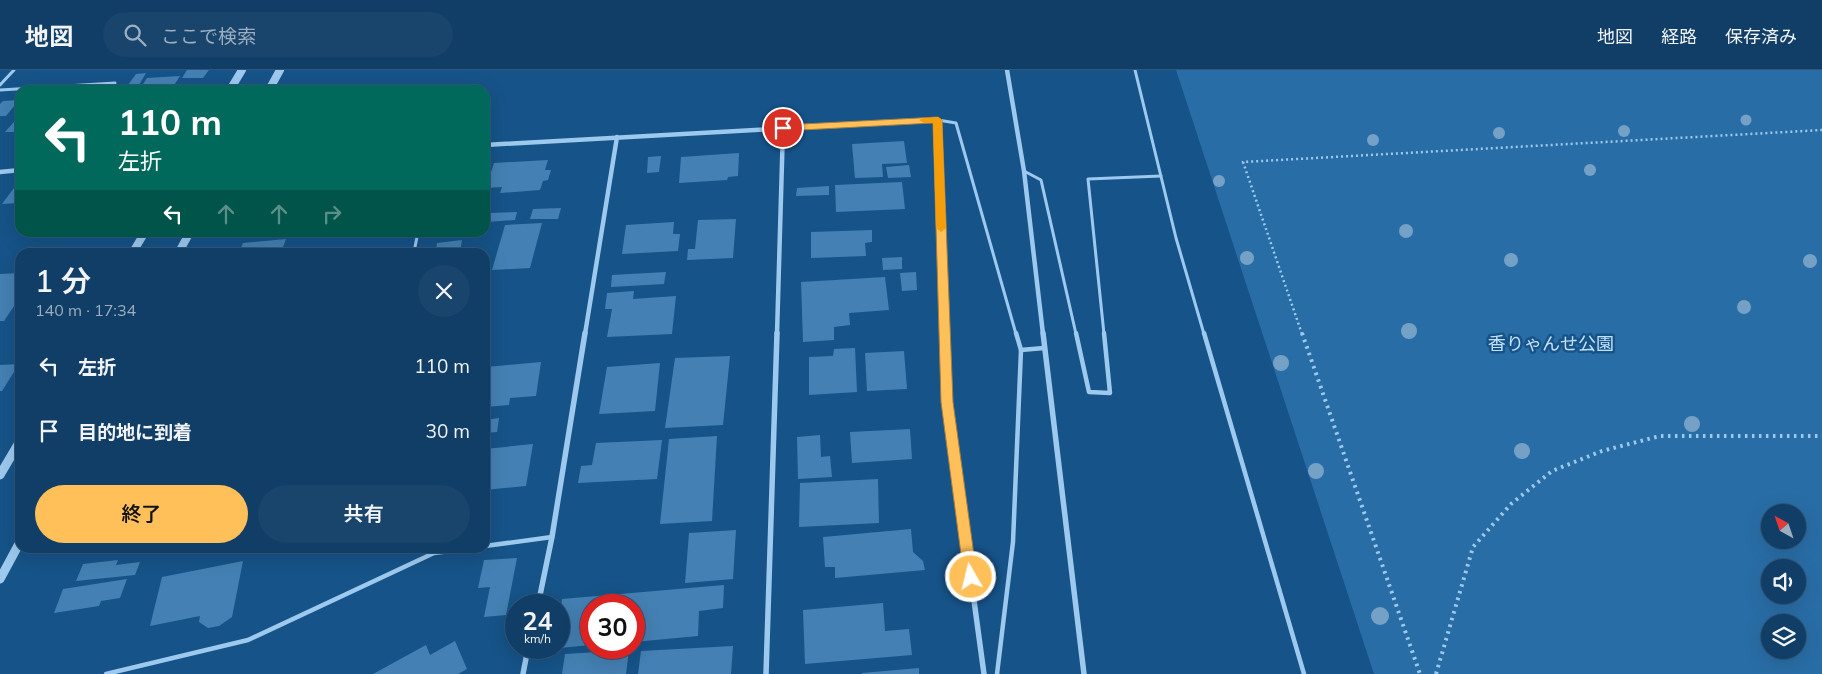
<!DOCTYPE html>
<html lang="ja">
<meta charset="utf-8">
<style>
body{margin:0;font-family:Mulish,"Noto Sans JP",sans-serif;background:#19456c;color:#f1f3f6;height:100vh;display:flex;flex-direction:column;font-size:19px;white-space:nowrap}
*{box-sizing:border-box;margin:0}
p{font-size:16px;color:#9caebf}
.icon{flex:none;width:28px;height:28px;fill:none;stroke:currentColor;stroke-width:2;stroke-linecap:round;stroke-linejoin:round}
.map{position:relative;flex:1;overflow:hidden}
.details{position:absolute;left:15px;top:178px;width:475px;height:305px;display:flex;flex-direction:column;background:#103e66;border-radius:15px;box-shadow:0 5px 20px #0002,0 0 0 1px #30577a}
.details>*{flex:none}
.banner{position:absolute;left:15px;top:15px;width:475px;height:152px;border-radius:15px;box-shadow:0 5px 20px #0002,0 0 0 1px #30577a;background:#00695c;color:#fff;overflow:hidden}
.needle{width:32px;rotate:320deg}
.tools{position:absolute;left:1761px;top:434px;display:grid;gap:10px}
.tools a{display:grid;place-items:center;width:45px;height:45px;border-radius:50%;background:#103e66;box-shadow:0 5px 20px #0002,0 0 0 1px #30577a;font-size:25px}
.speed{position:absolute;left:505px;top:524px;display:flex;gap:10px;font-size:25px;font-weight:700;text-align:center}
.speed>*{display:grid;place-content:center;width:65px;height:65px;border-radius:50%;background:#103e66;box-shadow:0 5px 20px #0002,0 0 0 1px #30577a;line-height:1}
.speed small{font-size:12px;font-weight:400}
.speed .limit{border:8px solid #d22;background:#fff;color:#111}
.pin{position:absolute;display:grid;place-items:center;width:42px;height:42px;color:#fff;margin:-21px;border:2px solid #fff;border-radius:50%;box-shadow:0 1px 5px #0007}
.me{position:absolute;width:55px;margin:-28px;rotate:352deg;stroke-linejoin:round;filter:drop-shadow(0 0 4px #0008)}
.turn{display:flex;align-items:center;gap:18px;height:105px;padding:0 20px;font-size:22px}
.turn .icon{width:65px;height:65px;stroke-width:2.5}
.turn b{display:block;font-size:35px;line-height:42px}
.lanes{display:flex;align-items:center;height:48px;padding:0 20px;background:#0003;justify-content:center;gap:25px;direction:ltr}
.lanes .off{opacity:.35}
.round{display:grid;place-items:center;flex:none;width:52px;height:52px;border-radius:26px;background:#19456c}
.headline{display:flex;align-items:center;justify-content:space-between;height:85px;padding:0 20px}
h1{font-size:30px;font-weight:600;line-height:38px}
.action{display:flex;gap:10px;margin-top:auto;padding:10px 20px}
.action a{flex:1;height:58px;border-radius:30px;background:#ffc05a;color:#111;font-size:20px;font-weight:600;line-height:58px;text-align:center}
.action a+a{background:#19456c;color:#f1f3f6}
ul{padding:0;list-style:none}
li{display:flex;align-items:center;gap:15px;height:65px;padding:0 20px}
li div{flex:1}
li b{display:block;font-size:19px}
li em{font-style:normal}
header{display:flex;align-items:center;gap:30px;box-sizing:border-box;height:70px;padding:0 25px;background:#103e66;border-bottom:1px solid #30577a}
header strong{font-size:24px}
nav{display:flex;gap:28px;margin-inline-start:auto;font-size:18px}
.search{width:350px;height:45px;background:#19456c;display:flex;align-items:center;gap:12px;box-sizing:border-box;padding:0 18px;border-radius:28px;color:#9caebf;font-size:19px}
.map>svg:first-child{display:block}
</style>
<header>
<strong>地図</strong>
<div class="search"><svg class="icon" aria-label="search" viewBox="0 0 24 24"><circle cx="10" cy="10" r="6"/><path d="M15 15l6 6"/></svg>ここで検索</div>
<nav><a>地図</a><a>経路</a><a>保存済み</a></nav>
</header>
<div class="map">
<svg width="1822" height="604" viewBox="0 0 1822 604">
<rect width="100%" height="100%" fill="#165388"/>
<path fill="#296da6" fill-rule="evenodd" d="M1176,0H1822V604H1374ZM1770,442H1798V470H1770ZM1770,498H1798V525H1770ZM1770,552H1798V580H1770Z"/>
<g fill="#4480b3">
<polygon points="187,0 209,0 203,8 182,8"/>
<polygon points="146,3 139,15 128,15 136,4"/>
<polygon points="180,6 171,20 139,20 147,8"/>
<polygon points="19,30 6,46 0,46 0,34 3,31"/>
<polygon points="20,45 20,62 5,62"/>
<polygon points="904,71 907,93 882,94 883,107 855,108 852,74"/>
<polygon points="739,83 738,106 728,107 727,110 679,113 681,87"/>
<polygon points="661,86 659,102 647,103 648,87"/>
<polygon points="548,90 545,100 551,100 548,110 543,111 540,120 500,123 502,117 486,118 494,93"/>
<polygon points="909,95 911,107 888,108 886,97"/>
<polygon points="902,112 905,139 836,142 835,115"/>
<polygon points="829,116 829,125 796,126 797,118"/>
<polygon points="14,118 20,118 19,133 2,134"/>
<polygon points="561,138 558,149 530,149 533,139"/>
<polygon points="517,142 515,150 487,152 489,143"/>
<polygon points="736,149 733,188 687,190 688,179 695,179 698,150"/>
<polygon points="674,152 673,164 680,164 678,181 622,184 626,155"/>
<polygon points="542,153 530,198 492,200 505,155"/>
<polygon points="872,160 872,172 865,173 866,186 811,188 811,162"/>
<polygon points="286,169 282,180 239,182 243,173"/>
<polygon points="462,170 460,182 428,182 428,181 436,180 437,173"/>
<polygon points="902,187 902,199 883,200 882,188"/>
<polygon points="666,202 664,214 611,217 612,205"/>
<polygon points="916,202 917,220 902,221 900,203"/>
<polygon points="20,203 20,227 4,251 0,251 0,204"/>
<polygon points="885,207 889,240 849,243 850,255 834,257 834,270 803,272 801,212"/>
<polygon points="634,221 633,229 676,226 672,264 607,267 612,239 605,239 607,223"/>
<polygon points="855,278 857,322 809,325 809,287 833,286 834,279"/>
<polygon points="904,281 907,319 867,321 865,283"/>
<polygon points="730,286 723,355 665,358 675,288"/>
<polygon points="541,292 536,326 510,328 509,335 485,337 485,306 487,297"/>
<polygon points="660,293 655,341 599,344 607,297"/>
<polygon points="19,294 2,321 0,321 0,295"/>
<polygon points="499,348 497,362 485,363 485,350"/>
<polygon points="910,359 912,389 852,393 850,362"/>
<polygon points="820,365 821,387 830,386 832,407 798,409 797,367"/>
<polygon points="717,366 712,451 660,454 669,369"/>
<polygon points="662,370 657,409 578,413 581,396 592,395 596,373"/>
<polygon points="533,374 526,416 485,420 485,379"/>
<polygon points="878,409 879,453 799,457 800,413"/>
<polygon points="911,459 913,482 923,491 925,500 835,508 835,497 825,497 823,467"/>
<polygon points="736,460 733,509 685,513 689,463"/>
<polygon points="517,488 506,545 484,547 490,517 478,518 484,490"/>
<polygon points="118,490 116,495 140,492 135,505 76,511 83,494"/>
<polygon points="243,491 232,547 219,556 208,558 199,552 200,546 150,556 162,507"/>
<polygon points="127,509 120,528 101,531 99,536 54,543 63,519"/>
<polygon points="724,515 723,538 699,541 698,566 634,572 634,535 591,535 591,575 559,578 559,553 562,529"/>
<polygon points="883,533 885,561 909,559 912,585 805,594 803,540"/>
<polygon points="455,571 467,599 458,604 373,604 426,575 430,585"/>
<polygon points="733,576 731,604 638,604 641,581"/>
<polygon points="629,580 626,604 562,604 565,584"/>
<polygon points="919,598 919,604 862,604 862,603"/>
</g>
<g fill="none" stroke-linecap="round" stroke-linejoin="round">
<polyline stroke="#9dc9ee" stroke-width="2.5" stroke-dasharray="2 3" stroke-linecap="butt" points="1302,264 1243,92 1822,60"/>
<g stroke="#9dc9ee" stroke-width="4" stroke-dasharray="2.5 4.5" stroke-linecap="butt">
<polyline points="1302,263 1420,604"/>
<polyline points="1436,604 1473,477 1511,434 1552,401 1602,381 1660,366 1822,366"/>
</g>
<g stroke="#9dc9ee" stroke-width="3">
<polyline points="1135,0 1176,168 1204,264"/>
<polyline points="0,15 14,0"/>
<polyline points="0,20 115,13"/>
<polyline points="938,50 956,53 1016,264"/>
<polyline points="1024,101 1041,110 1076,264"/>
<polyline points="414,182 418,162"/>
<polyline points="1104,264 1088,109 1161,106"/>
</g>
<g stroke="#9dc9ee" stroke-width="4.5">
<polyline points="1076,263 1089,322 1110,323 1104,263"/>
<polyline points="1204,263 1304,604"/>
<polyline points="1021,280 1044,278"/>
<polyline points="485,476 552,467"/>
<polyline points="106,604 248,570 434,483 474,478"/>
<polyline points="997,604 1013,472 1021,280 1016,263"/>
</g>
<g stroke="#9dc9ee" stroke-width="4.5">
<polyline points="1007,0 1024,101 1043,264"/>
<polyline points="485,75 938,50 945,264"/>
<polyline points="0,102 20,100"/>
<polyline points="585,264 617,67"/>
<polyline points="777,264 783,58"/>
</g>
<g stroke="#9dc9ee" stroke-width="5.5">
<polyline points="945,263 947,332 984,604"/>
<polyline points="1043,263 1084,604"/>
<polyline points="538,535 552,467 585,263"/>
<polyline points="523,604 528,578"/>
<polyline points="766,604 777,263"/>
</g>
<g stroke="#9dc9ee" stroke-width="8">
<polyline points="230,20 242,0"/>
<polyline points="269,20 280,0"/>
<polyline points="133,182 145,162"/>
<polyline points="179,182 190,162"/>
</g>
<g stroke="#9dc9ee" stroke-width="9">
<polyline points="0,405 20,371"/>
<polyline points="0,509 20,472"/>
</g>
</g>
<g fill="#75a1c7">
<circle cx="1746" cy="50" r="5.5"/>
<circle cx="1624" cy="61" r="6"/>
<circle cx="1499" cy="63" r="6"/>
<circle cx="1373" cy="70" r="6"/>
<circle cx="1590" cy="100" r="6"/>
<circle cx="1219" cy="111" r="6"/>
<circle cx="1406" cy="161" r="7"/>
<circle cx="1247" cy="188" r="7"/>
<circle cx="1511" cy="190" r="7"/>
<circle cx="1810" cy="191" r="7"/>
<circle cx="1744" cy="237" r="7"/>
<circle cx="1409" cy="261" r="8"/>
<circle cx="1281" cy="293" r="8"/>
<circle cx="1692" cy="354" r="8"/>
<circle cx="1522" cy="381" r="8"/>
<circle cx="1316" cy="401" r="8"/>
<circle cx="1380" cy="546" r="9"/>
</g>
<polygon fill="#ffc05a" stroke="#a67d3a" points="938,47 942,50 953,332 977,507 975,511 971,513 966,511 964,507 941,332 933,53 783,61 779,58 783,55"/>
<polygon fill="#f59e0b" points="938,47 942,50 946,158 941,162 936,158 933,53 924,53 919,50 924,48"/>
<g text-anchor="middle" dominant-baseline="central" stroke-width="5" stroke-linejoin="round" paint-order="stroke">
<g font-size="18" fill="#c3e1fa" stroke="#165388">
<text x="1551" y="273">香りゃんせ公園</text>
</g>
</g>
</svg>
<div class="tools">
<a><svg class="needle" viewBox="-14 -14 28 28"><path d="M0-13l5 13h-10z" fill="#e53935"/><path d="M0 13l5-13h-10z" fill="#9caebf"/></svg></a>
<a><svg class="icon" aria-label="sound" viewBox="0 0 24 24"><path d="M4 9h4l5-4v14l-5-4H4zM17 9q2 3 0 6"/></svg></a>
<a><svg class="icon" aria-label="layers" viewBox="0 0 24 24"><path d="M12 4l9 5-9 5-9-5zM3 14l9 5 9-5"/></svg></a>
</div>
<div class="speed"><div>24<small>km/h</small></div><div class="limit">30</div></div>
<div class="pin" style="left:783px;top:58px;background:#d93025"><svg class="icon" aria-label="arrive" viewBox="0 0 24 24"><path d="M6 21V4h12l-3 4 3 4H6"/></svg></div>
<svg class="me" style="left:971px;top:507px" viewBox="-20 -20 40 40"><circle r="17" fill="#ffc05a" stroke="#fff" stroke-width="3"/><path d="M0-11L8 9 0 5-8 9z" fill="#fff"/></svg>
<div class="banner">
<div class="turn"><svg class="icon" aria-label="left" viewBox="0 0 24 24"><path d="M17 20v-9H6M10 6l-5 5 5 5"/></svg><div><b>110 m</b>左折</div></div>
<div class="lanes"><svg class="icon" aria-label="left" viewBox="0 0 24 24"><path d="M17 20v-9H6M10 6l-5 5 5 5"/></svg><svg class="icon off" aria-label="ahead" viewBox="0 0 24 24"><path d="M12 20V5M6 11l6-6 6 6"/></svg><svg class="icon off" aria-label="ahead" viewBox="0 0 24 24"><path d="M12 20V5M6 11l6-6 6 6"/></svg><svg class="icon off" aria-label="right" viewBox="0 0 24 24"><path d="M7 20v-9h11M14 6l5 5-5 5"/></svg></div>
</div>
<section class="details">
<div class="headline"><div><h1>1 分</h1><p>140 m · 17:34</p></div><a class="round"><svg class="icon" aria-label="close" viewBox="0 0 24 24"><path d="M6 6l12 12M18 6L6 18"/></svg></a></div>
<ul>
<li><svg class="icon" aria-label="left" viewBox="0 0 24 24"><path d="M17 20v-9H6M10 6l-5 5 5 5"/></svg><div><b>左折</b></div><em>110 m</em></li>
<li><svg class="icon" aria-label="arrive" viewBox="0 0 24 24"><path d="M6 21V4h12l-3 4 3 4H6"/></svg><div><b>目的地に到着</b></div><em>30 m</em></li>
</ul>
<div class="action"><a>終了</a><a>共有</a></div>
</section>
</div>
